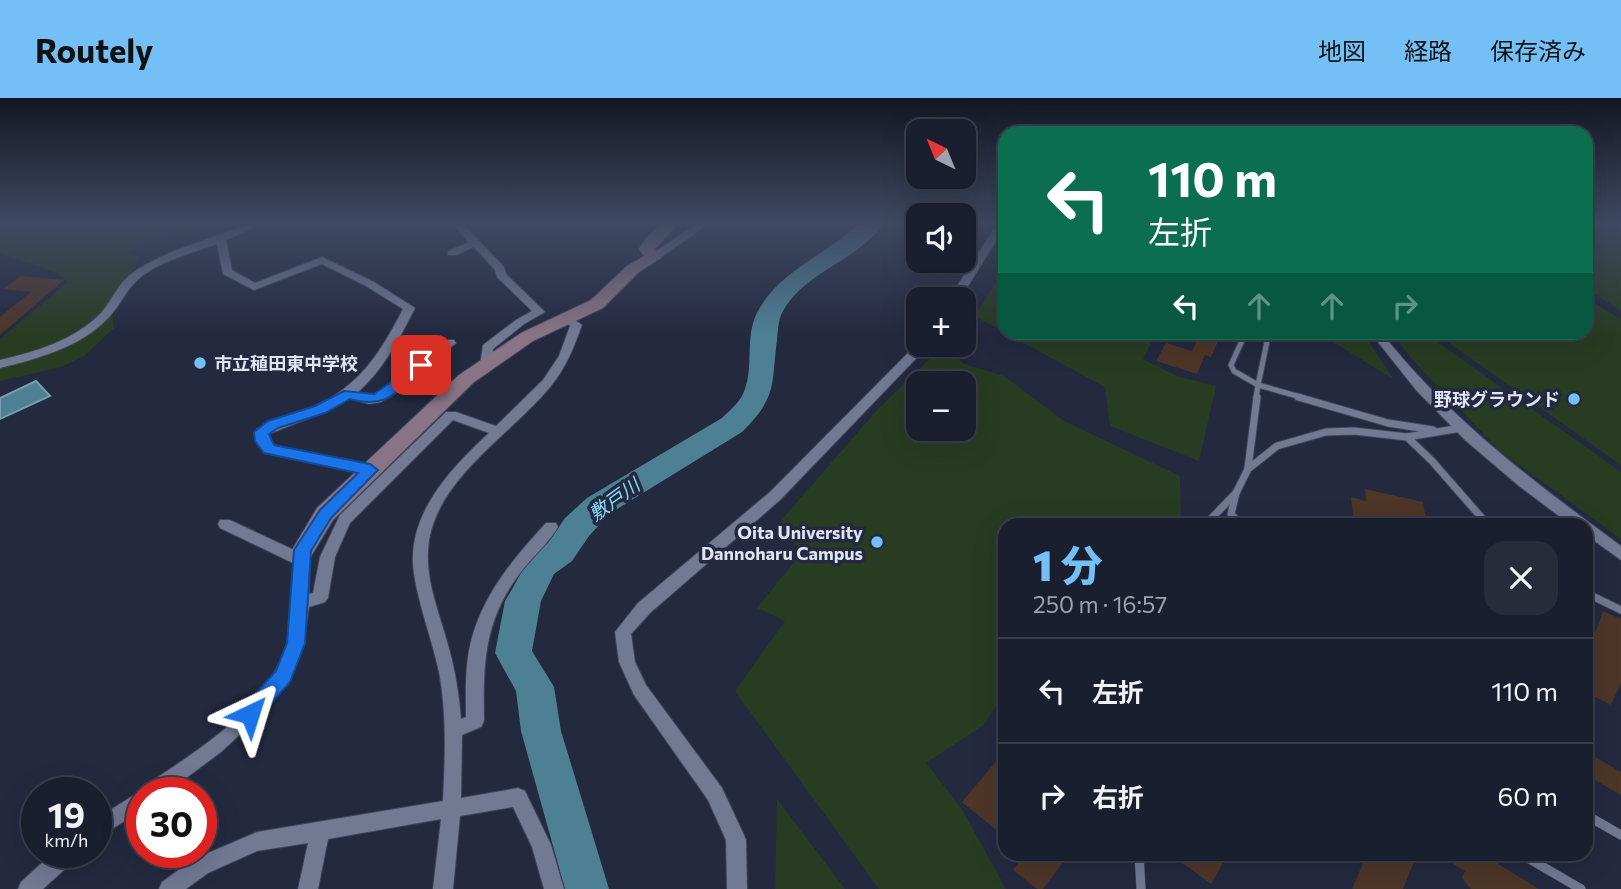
<!DOCTYPE html>
<html lang="ja">
<meta charset="utf-8">
<style>
body{margin:0;font-family:Commissioner,"Noto Sans JP",sans-serif;background:#272c3b;color:#f1f3f6;height:100vh;display:flex;flex-direction:column;font-size:26px;white-space:nowrap}
*{box-sizing:border-box;margin:0}
p{font-size:23px;color:#9fa2aa}
.icon{flex:none;width:38px;height:38px;fill:none;stroke:currentColor;stroke-width:2;stroke-linecap:round;stroke-linejoin:round}
.map{position:relative;flex:1;overflow:hidden}
.panel{position:absolute;left:998px;top:420px;width:595px;height:343px;display:flex;flex-direction:column;background:#1a1f2f;border-radius:21px;box-shadow:0 7px 28px #0002,0 0 0 2px #383d4b}
.panel>*{flex:none}
.guide{position:absolute;left:998px;top:28px;width:595px;height:214px;border-radius:21px;box-shadow:0 7px 28px #0002,0 0 0 2px #383d4b;background:#0b6e4f;color:#fff;overflow:hidden}
.needle{width:46px;rotate:317deg}
.buttons{position:absolute;left:906px;top:21px;display:grid;gap:14px}
.buttons a{display:grid;place-items:center;width:70px;height:70px;border-radius:14px;background:#1a1f2f;box-shadow:0 7px 28px #0002,0 0 0 2px #383d4b;font-size:35px}
.speed{position:absolute;left:21px;top:679px;display:flex;gap:14px;font-size:35px;font-weight:700;text-align:center}
.speed>*{display:grid;place-content:center;width:91px;height:91px;border-radius:50%;background:#1a1f2f;box-shadow:0 7px 28px #0002,0 0 0 2px #383d4b;line-height:1}
.speed small{font-size:18px;font-weight:400}
.speed .limit{border:10px solid #d22;background:#fff;color:#111}
.pin{position:absolute;display:grid;place-items:center;width:60px;height:60px;color:#fff;margin:-30px;border-radius:14px;box-shadow:0 4px 10px #0006}
.me{position:absolute;width:77px;margin:-38px;rotate:41deg;stroke-linejoin:round;filter:drop-shadow(0 0 5px #0008)}
.turn{display:flex;align-items:center;gap:24px;height:147px;padding:0 35px;font-size:32px}
.turn .icon{width:91px;height:91px;stroke-width:2.5}
.turn b{display:block;font-size:49px;line-height:60px}
.lanes{display:flex;align-items:center;height:66px;padding:0 35px;background:#0003;justify-content:center;gap:35px;direction:ltr}
.lanes .off{opacity:.35}
.round{display:grid;place-items:center;flex:none;width:74px;height:74px;border-radius:21px;background:#272c3b}
.head{display:flex;align-items:center;justify-content:space-between;height:119px;padding:0 35px}
h1{font-size:42px;font-weight:800;line-height:52px;color:#74c0f6}
ul{padding:0;list-style:none}
li{display:flex;align-items:center;gap:21px;height:105px;padding:0 35px;border-top:2px solid #383d4b}
li div{flex:1}
li b{display:block;font-size:26px}
li em{font-style:normal}
header{display:flex;align-items:center;gap:42px;box-sizing:border-box;height:98px;padding:0 35px;background:#74c0f6;color:#111}
header strong{font-size:33px}
nav{display:flex;gap:38px;margin-inline-start:auto;font-size:24px}
.map>svg:first-child{display:block}
</style>
<header>
<strong>Routely</strong>
<nav><a>地図</a><a>経路</a><a>保存済み</a></nav>
</header>
<div class="map">
<svg width="1621" height="791" viewBox="0 0 1621 791">
<rect width="100%" height="100%" fill="#23293f"/>
<g fill="#283c22" fill-rule="evenodd">
<path d="M0,126H186L126,154L138,158L134,170L111,203L114,230L84,258L61,269L0,283V241L68,184C48,165 24,166 0,155Z"/>
<polygon points="1586,126 1621,126 1621,213 1586,190"/>
<polygon points="1004,173 1004,234 974,218"/>
<polygon points="1586,200 1621,221 1621,367 1435,235 1586,234"/>
<polygon points="1005,235 1156,235 1143,261 1177,278 1216,288 1199,363 1110,328 1105,289"/>
<polygon points="1319,235 1363,235 1394,282"/>
<polygon points="1392,235 1425,235 1621,374 1621,441 1499,352 1411,260"/>
<path d="M944,247L964,266L1004,278L1064,323L1180,378L1181,427H1132L1123,418L1070,427H1004V486L997,493L1004,499V594L985,626L926,665L962,711L1006,791H879L735,593L785,523L757,510L802,454L777,427L879,310ZM919,285H964V331H919Z"/>
<polygon points="777,701 845,791 775,791"/>
</g>
<polygon fill="#4e8094" stroke="#7a9eb1" stroke-width="2" points="36,283 50,298 0,321 0,300"/>
<g fill="none" stroke-linecap="round" stroke-linejoin="round">
<path fill="#4e8094" fill-rule="evenodd" d="M859,126H883C858,163 803,174 782,215C778,223 778,233 777,242C771,288 778,298 742,334L609,416L589,438L572,463L554,476L541,503L532,553L554,589L561,633L609,791H565L521,633L516,593L495,555L505,503L511,493L530,458L548,445L565,420L587,400L722,320C729,313 739,305 743,296C755,271 744,240 757,215C777,174 827,156 859,126Z"/>
</g>
<g fill="#4d3628">
<polygon points="21,178 64,182 0,237 0,219 31,194 3,191"/>
<polygon points="1201,234 1222,234 1211,259 1205,257 1197,276 1156,263 1166,245 1192,253"/>
<polygon points="1365,391 1423,404 1426,423 1405,418 1407,427 1354,427 1351,399 1366,403"/>
<polygon points="1603,513 1621,521 1621,585 1611,607 1586,594 1586,538 1593,541"/>
<polygon points="1586,654 1621,674 1621,697 1586,677"/>
<polygon points="997,662 1004,668 1004,738 962,704"/>
<polygon points="1025,756 1069,756 1043,791 1037,791 1013,772"/>
<polygon points="1170,756 1228,756 1211,786"/>
<polygon points="1367,756 1417,756 1403,791 1352,791"/>
<polygon points="1437,756 1482,756 1539,791 1471,791 1462,780 1465,773"/>
</g>
<g fill="none" stroke-linecap="round" stroke-linejoin="round">
<g stroke="#3f4457" stroke-width="7">
<g id="lane-far2">
<polyline points="1246,234 1231,267 1234,273 1258,287 1269,234"/>
<polyline points="1256,300 1258,287 1304,300"/>
</g>
</g>
<g stroke="#3f4457" stroke-width="9">
<g id="lane-far1">
<polyline points="1298,299 1388,325 1433,332"/>
<polyline points="1407,339 1432,363 1488,427"/>
<polyline points="1248,370 1257,299"/>
<polyline points="1205,427 1236,395"/>
<polyline points="1241,427 1231,416 1236,395 1248,371 1277,348 1326,334 1354,333 1407,339 1461,330"/>
<polyline points="1586,495 1621,512"/>
</g>
</g>
<g stroke="#3f4457" stroke-width="10">
<g id="lane">
<polyline points="1586,717 1621,737"/>
<polyline points="1139,756 1141,791"/>
<polyline points="1521,756 1581,791"/>
</g>
</g>
<g stroke="#3f4457" stroke-width="2">
<g id="street">
<path d="M247,126H260L226,142L232,172L255,185L322,159L374,184L415,210C399,241 384,271 358,294L374,297L446,242H454L456,245L381,304L369,306L349,300L322,315L269,336V342L273,347L370,367L375,369L377,372L375,375L370,377L269,356L264,354L255,343L257,331C275,321 295,317 313,309C359,289 381,254 403,211L366,188L322,166L254,192L223,176L217,146C191,155 164,162 142,178C126,190 121,207 108,220C81,249 37,261 0,270V262C35,254 75,242 101,215C113,201 118,185 134,174C167,151 211,142 247,126Z"/>
<polygon points="453,126 463,126 504,169 506,176 545,214 524,226 493,251 492,267 486,271 480,267 483,247 516,222 532,213 497,179 495,172 474,149 456,157 448,157 448,153 469,144"/>
<polygon points="697,126 708,126 657,162 649,162 649,158"/>
<polygon points="997,126 1004,126 1004,130 960,201 949,201"/>
<path d="M568,217L582,227C574,249 566,270 550,289C510,338 431,384 428,453C426,485 440,517 448,547C455,571 459,596 461,621L466,619C466,599 465,579 468,559C476,505 510,464 546,425H556L558,429C548,446 532,459 520,475C484,523 483,565 484,623L481,629L462,637L461,700L518,690L525,693L551,747L564,791H544L532,749L513,709L460,718L453,791H433L441,721L328,741L318,791H298L308,745L257,753L208,775L186,791H159L162,784L194,761L257,734L443,703C445,661 447,616 439,574C432,541 419,509 414,476C405,418 450,371 489,335L453,322L350,425L335,459L328,500L325,504L309,509L304,543L296,566L280,594L263,615L221,654L166,695H142V712L96,741V721L142,692L143,689C198,652 271,609 288,541C295,517 294,491 295,466L220,430L218,426L220,422H230L296,453L298,448H308L310,452L309,496L313,495L320,459L340,417L446,314H456L496,328L543,282L559,258L570,228L562,220Z"/>
<path d="M1370,234H1381C1449,321 1534,384 1621,448V462L1586,437V427H1571L1519,388L1465,342L1416,292Z"/>
<polygon points="919,244 919,247 929,247 780,402 650,515 631,536 635,564 646,587 722,690 743,735 746,742 747,791 727,791 726,742 708,702 634,597 619,564 615,534 638,505 770,394"/>
<polygon points="54,754 79,754 76,761 43,791 18,791 21,784"/>
</g>
</g>
<g stroke="#3f4457" stroke-width="2">
<polygon id="secondary" points="661,126 678,126 655,151 661,160 639,174 603,210 533,243 473,285 333,422 311,458 303,461 295,458 292,452 317,410 459,277 521,235 591,202 627,168 644,158 639,151 646,140"/>
</g>
<use href="#lane-far2" stroke="#717993" stroke-width="5"/>
<use href="#lane-far1" stroke="#717993" stroke-width="7"/>
<use href="#lane" stroke="#717993" stroke-width="9"/>
<use href="#street" fill="#717993" fill-rule="evenodd"/>
<use href="#secondary" fill="#887486" fill-rule="evenodd"/>
</g>
<linearGradient id="sky" x2="0" y2="1"><stop stop-color="#131723"/><stop offset="0.53" stop-color="#3f4963"/><stop offset="1" stop-color="#3f4963" stop-opacity="0"/></linearGradient>
<rect width="1621" height="237" fill="url(#sky)"/>
<path fill="#1a73e8" stroke="#114b97" stroke-width="2" d="M421,263L428,267L426,270C398,292 388,312 350,301L325,315L278,330L269,336L274,347L370,366L378,372L331,420L311,453L305,545L290,584L257,622L250,624L243,622L240,616L243,609L276,573L287,545L294,452L320,412L358,375L264,355L255,343L254,334L268,323L315,308L344,293L374,296Z"/>
<g fill="#74c0f6" stroke="#23293f" stroke-width="2.5">
<circle cx="200" cy="265" r="7"/>
<circle cx="1574" cy="301" r="7"/>
<circle cx="877" cy="444" r="7"/>
</g>
<g text-anchor="middle" dominant-baseline="central" stroke-width="7" stroke-linejoin="round" paint-order="stroke">
<g font-size="18" font-weight="bold" fill="#e0e5f4" stroke="#23293f" text-anchor="end">
<text x="214" y="265" text-anchor="start">市立稙田東中学校</text>
<text x="1560" y="301">野球グラウンド</text>
<text x="863" y="434">Oita University<tspan x="863" dy="21">Dannoharu Campus</tspan></text>
</g>
<g font-size="19" font-style="italic" fill="#89dafb" stroke="#23293f">
<text transform="translate(614 401) rotate(-36)">敷戸川</text>
</g>
</g>
</svg>
<div class="buttons">
<a><svg class="needle" viewBox="-14 -14 28 28"><path d="M0-13l5 13h-10z" fill="#e53935"/><path d="M0 13l5-13h-10z" fill="#9fa2aa"/></svg></a>
<a><svg class="icon" aria-label="sound" viewBox="0 0 24 24"><path d="M4 9h4l5-4v14l-5-4H4zM17 9q2 3 0 6"/></svg></a>
<a>+</a>
<a>−</a>
</div>
<div class="speed"><div>19<small>km/h</small></div><div class="limit">30</div></div>
<div class="pin" style="left:421px;top:267px;background:#d93025"><svg class="icon" aria-label="arrive" viewBox="0 0 24 24"><path d="M6 21V4h12l-3 4 3 4H6"/></svg></div>
<svg class="me" style="left:250px;top:616px" viewBox="-20 -20 40 40"><path d="M0-17L14 15 0 8-14 15z" fill="#1a73e8" stroke="#fff" stroke-width="4"/></svg>
<div class="guide">
<div class="turn"><svg class="icon" aria-label="left" viewBox="0 0 24 24"><path d="M17 20v-9H6M10 6l-5 5 5 5"/></svg><div><b>110 m</b>左折</div></div>
<div class="lanes"><svg class="icon" aria-label="left" viewBox="0 0 24 24"><path d="M17 20v-9H6M10 6l-5 5 5 5"/></svg><svg class="icon off" aria-label="ahead" viewBox="0 0 24 24"><path d="M12 20V5M6 11l6-6 6 6"/></svg><svg class="icon off" aria-label="ahead" viewBox="0 0 24 24"><path d="M12 20V5M6 11l6-6 6 6"/></svg><svg class="icon off" aria-label="right" viewBox="0 0 24 24"><path d="M7 20v-9h11M14 6l5 5-5 5"/></svg></div>
</div>
<section class="panel">
<div class="head"><div><h1>1 分</h1><p>250 m · 16:57</p></div><a class="round"><svg class="icon" aria-label="close" viewBox="0 0 24 24"><path d="M6 6l12 12M18 6L6 18"/></svg></a></div>
<ul>
<li><svg class="icon" aria-label="left" viewBox="0 0 24 24"><path d="M17 20v-9H6M10 6l-5 5 5 5"/></svg><div><b>左折</b></div><em>110 m</em></li>
<li><svg class="icon" aria-label="right" viewBox="0 0 24 24"><path d="M7 20v-9h11M14 6l5 5-5 5"/></svg><div><b>右折</b></div><em>60 m</em></li>
</ul>
</section>
</div>
